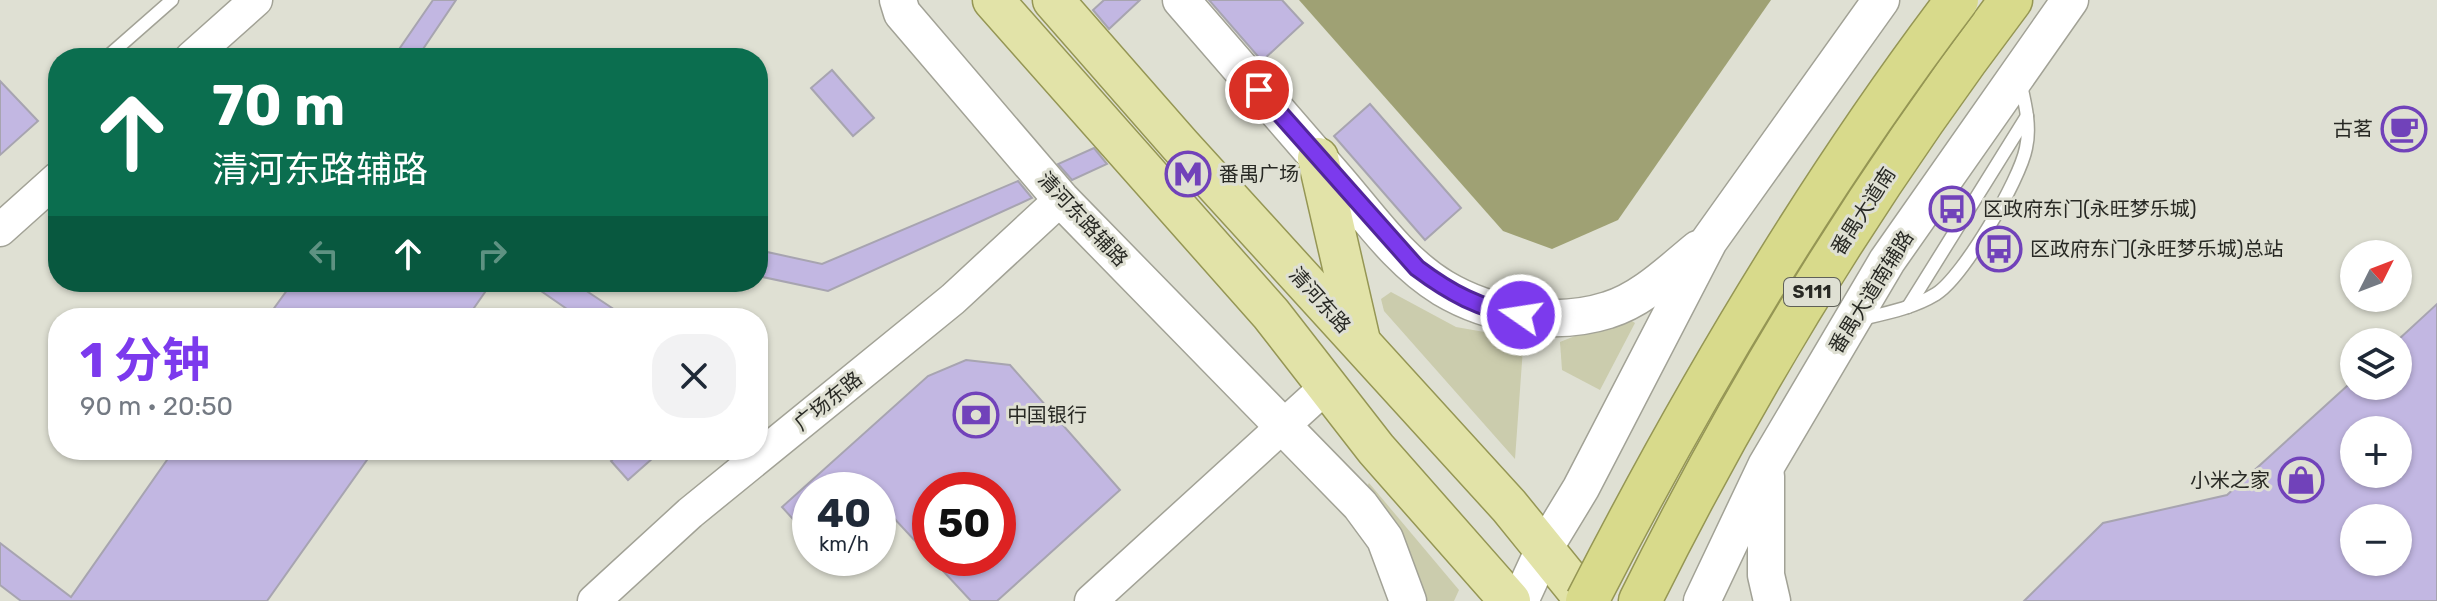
<!DOCTYPE html>
<html lang="zh">
<meta charset="utf-8">
<style>
body{margin:0;font-family:Rubik,"Noto Sans SC",sans-serif;background:#f2f2f3;color:#1f2937;height:100vh;display:flex;flex-direction:column;font-size:30px;white-space:nowrap}
*{box-sizing:border-box;margin:0}
p{font-size:26px;color:#747a83}
.icon{flex:none;width:44px;height:44px;fill:none;stroke:currentColor;stroke-width:2;stroke-linecap:round;stroke-linejoin:round}
.map{position:relative;flex:1;overflow:hidden}
.panel{position:absolute;left:48px;top:308px;width:720px;height:152px;display:flex;flex-direction:column;background:#fff;border-radius:32px;box-shadow:0 2px 6px #0004}
.panel>*{flex:none}
.guide{position:absolute;left:48px;top:48px;width:720px;height:244px;border-radius:32px;box-shadow:0 2px 6px #0004;background:#0b6e4f;color:#fff;overflow:hidden}
.needle{width:52px;rotate:48deg}
.controls{position:absolute;left:2340px;top:240px;display:grid;gap:16px}
.controls a{display:grid;place-items:center;width:72px;height:72px;border-radius:50%;background:#fff;box-shadow:0 2px 6px #0004;font-size:40px}
.speed{position:absolute;left:792px;top:472px;display:flex;gap:16px;font-size:40px;font-weight:700;text-align:center}
.speed>*{display:grid;place-content:center;width:104px;height:104px;border-radius:50%;background:#fff;box-shadow:0 2px 6px #0004;line-height:1}
.speed small{font-size:20px;font-weight:400}
.speed .limit{border:12px solid #d22;background:#fff;color:#111}
.pin{position:absolute;display:grid;place-items:center;width:68px;height:68px;color:#fff;margin:-34px;border:4px solid #fff;border-radius:50%;box-shadow:0 2px 8px #0007}
.me{position:absolute;width:88px;margin:-44px;rotate:283deg;stroke-linejoin:round;filter:drop-shadow(0 0 6px #0008)}
.turn{display:flex;align-items:center;gap:28px;height:168px;padding:0 32px;font-size:36px}
.turn .icon{width:104px;height:104px;stroke-width:2.5}
.turn b{display:block;font-size:56px;line-height:68px}
.lanes{display:flex;align-items:center;height:76px;padding:0 32px;background:#0003;justify-content:center;gap:40px;direction:ltr}
.lanes .off{opacity:.35}
.round{display:grid;place-items:center;flex:none;width:84px;height:84px;border-radius:32px;background:#f2f2f3}
.overview{display:flex;align-items:center;justify-content:space-between;height:136px;padding:0 32px}
h1{font-size:48px;font-weight:700;line-height:60px;color:#7c3aed}
.map>svg:first-child{display:block}
</style>
<div class="map">
<svg width="2437" height="601" viewBox="0 0 2437 601">
<rect width="100%" height="100%" fill="#dfe0d3"/>
<g fill="#cbccad">
<polygon points="1391,292 1456,327 1513,337 1523,348 1515,459 1384,311 1381,299"/>
<polygon points="1624,316 1635,323 1600,390 1562,370 1560,342"/>
<polygon points="1369,483 1459,590 1454,601 1418,601 1362,494"/>
</g>
<polygon fill="#9fa174" points="1299,0 1771,0 1618,220 1552,249 1503,231"/>
<g fill="#c2b7e2" stroke="#a7a4b0" stroke-width="2" fill-rule="evenodd">
<polygon points="433,0 456,0 417,58 393,58"/>
<polygon points="1104,0 1140,0 1109,29 1093,10"/>
<polygon points="1209,0 1282,0 1303,23 1262,61"/>
<polygon points="832,70 874,118 853,136 811,88"/>
<polygon points="0,81 38,121 0,155"/>
<polygon points="1370,104 1461,208 1425,240 1334,136"/>
<polygon points="1094,148 1107,164 1072,180 1058,164"/>
<polygon points="1018,181 1032,198 828,291 758,276 758,250 822,264"/>
<polygon points="293,282 492,282 467,318 267,318"/>
<polygon points="528,282 573,282 627,318 580,318"/>
<path d="M2437,304V601H2024L2103,523L2227,495L2347,386H2398V340ZM2354,430H2398V474H2354ZM2354,518H2398V562H2354Z"/>
<polygon points="966,360 1010,365 1120,490 997,601 971,601 931,558 998,558 998,490 930,490 930,557 878,501 878,490 810,490 810,538 782,507 928,376"/>
<polygon points="174,450 374,450 267,601 21,601 0,585 0,543 71,597"/>
<polygon points="624,450 662,450 628,480 611,461"/>
</g>
<g fill="none" stroke-linecap="round" stroke-linejoin="round">
<g stroke="#a2a296" stroke-width="15">
<g id="service">
<polyline points="106,58 172,0"/>
<polyline points="1908,307 2027,116"/>
<path d="M1861,319C1887,313 1913,308 1936,294C1963,277 2020,180 2026,148C2031,126 2025,103 2020,81"/>
</g>
</g>
<g stroke="#a2a296" stroke-width="35">
<g id="tertiary">
<polyline points="191,58 256,0"/>
<polyline points="0,230 58,178"/>
<polyline points="594,601 690,513 953,299 1061,199"/>
<polyline points="1091,601 1327,386"/>
</g>
</g>
<g stroke="#a2a296" stroke-width="39">
<g id="secondary">
<polyline points="898,0 902,13 1061,199 1360,505 1385,539 1408,601"/>
<path d="M1181,0C1233,60 1285,120 1337,180C1369,217 1400,262 1443,288C1490,316 1555,327 1608,310C1642,300 1671,271 1698,249"/>
<polyline points="1766,476 1766,575 1772,601"/>
<polyline points="1520,601 1544,549 1581,488 1709,241 1881,0"/>
<polyline points="1702,601 1766,466 1887,261 2070,0"/>
</g>
</g>
<g stroke="#959654" stroke-width="43">
<g id="primary">
<polyline points="993,0 1271,314 1376,449 1510,601"/>
<polyline points="1053,0 1180,145 1509,506 1586,601"/>
<polyline points="1318,158 1360,341"/>
</g>
</g>
<g stroke="#959654" stroke-width="45">
<path id="trunk" d="M1640,601C1744,391 1869,187 2011,0"/>
</g>
<use href="#service" stroke="#fff" stroke-width="12"/>
<use href="#tertiary" stroke="#fff" stroke-width="32"/>
<use href="#secondary" stroke="#fff" stroke-width="36"/>
<use href="#primary" stroke="#e2e3a8" stroke-width="40"/>
<use href="#trunk" stroke="#d8da8b" stroke-width="42"/>
<g stroke="#959654" stroke-width="45" stroke-linecap="butt">
<path id="trunk-bridge" d="M1587,601C1694,392 1815,187 1957,0"/>
</g>
<use href="#trunk-bridge" stroke="#d8da8b" stroke-width="42"/>
</g>
<g fill="none" stroke-linecap="round" stroke-linejoin="round">
<g stroke="#51269a" stroke-width="20">
<path id="route" d="M1259,90L1417,268C1449,292 1481,310 1521,315"/>
</g>
<use href="#route" stroke="#7c3aed" stroke-width="14"/>
</g>
<defs>
<g id="cafe-ring" transform="scale(2.3)"><circle r="9.5" fill="#dfe0d3" stroke="#7142ba" stroke-width="1.5"/><path d="M-5.5-4.5H6V0H3Q3 3.5 0 3.5H-2.5Q-5.5 3.5-5.5 0ZM3-3.2v2h1.7v-2ZM-6 4.5H4V6H-6Z" fill="#7142ba"/></g>
<g id="metro-ring" transform="scale(2.3)"><circle r="9.5" fill="#dfe0d3" stroke="#7142ba" stroke-width="1.5"/><path d="M-5.5 5V-5H-3L0 0L3-5H5.5V5H3V-.5L0 4L-3-.5V5Z" fill="#7142ba"/></g>
<g id="bus-ring" transform="scale(2.3)"><circle r="9.5" fill="#dfe0d3" stroke="#7142ba" stroke-width="1.5"/><path d="M-5-6H5V4H4V6H2V4H-2V6H-4V4H-5ZM-3.5-4V0h7V-4ZM-3.5 1.2v1.5H-2V1.2ZM2 1.2v1.5H3.5V1.2Z" fill="#7142ba"/></g>
<g id="bank-ring" transform="scale(2.3)"><circle r="9.5" fill="#dfe0d3" stroke="#7142ba" stroke-width="1.5"/><path d="M-6-4H6V4H-6ZM0-2.3a2.3 2.3 0 1 0 0 4.6a2.3 2.3 0 1 0 0-4.6Z" fill="#7142ba"/></g>
<g id="shop-ring" transform="scale(2.3)"><circle r="9.5" fill="#dfe0d3" stroke="#7142ba" stroke-width="1.5"/><path d="M-5-2.5h2.3a2.7 3.5 0 0 1 5.4 0H5L5.5 6h-11ZM-1.5-2.5h3a1.5 2.3 0 0 0-3 0Z" fill="#7142ba"/></g>
</defs>
<g fill-rule="evenodd">
<use href="#cafe-ring" x="2404" y="129"/>
<use href="#metro-ring" x="1188" y="174"/>
<use href="#bus-ring" x="1952" y="209"/>
<use href="#bus-ring" x="1999" y="249"/>
<use href="#bank-ring" x="976" y="415"/>
<use href="#shop-ring" x="2301" y="480"/>
</g>
<g text-anchor="middle" dominant-baseline="central" stroke-width="6" stroke-linejoin="round" paint-order="stroke">
<rect fill="#dfe0d3" stroke="#5f6058" stroke-width="2" x="1784" y="278" width="56" height="28" rx="6"/>
<g font-size="18" font-weight="bold" fill="#282924">
<text x="1812" y="292">S111</text>
</g>
<g font-size="20" fill="#282924" stroke="#dfe0d3" text-anchor="start">
<text x="2373" y="129" text-anchor="end">古茗</text>
<text x="1219" y="174">番禺广场</text>
<text x="1983" y="209">区政府东门(永旺梦乐城)</text>
<text x="2030" y="249">区政府东门(永旺梦乐城)总站</text>
<text x="1007" y="415">中国银行</text>
<text x="2270" y="480" text-anchor="end">小米之家</text>
</g>
<g font-size="20" fill="#282924" stroke="#dfe0d3">
<text transform="translate(1863 211) rotate(-57)">番禺大道南</text>
<text transform="translate(1083 219) rotate(47)">清河东路辅路</text>
<text transform="translate(1871 292) rotate(-58)">番禺大道南辅路</text>
<text transform="translate(1320 300) rotate(48)">清河东路</text>
<text transform="translate(828 401) rotate(-39)">广场东路</text>
</g>
</g>
</svg>
<div class="controls">
<a><svg class="needle" viewBox="-14 -14 28 28"><path d="M0-13l5 13h-10z" fill="#e53935"/><path d="M0 13l5-13h-10z" fill="#747a83"/></svg></a>
<a><svg class="icon" aria-label="layers" viewBox="0 0 24 24"><path d="M12 4l9 5-9 5-9-5zM3 14l9 5 9-5"/></svg></a>
<a>+</a>
<a>−</a>
</div>
<div class="speed"><div>40<small>km/h</small></div><div class="limit">50</div></div>
<div class="pin" style="left:1259px;top:90px;background:#d93025"><svg class="icon" aria-label="arrive" viewBox="0 0 24 24"><path d="M6 21V4h12l-3 4 3 4H6"/></svg></div>
<svg class="me" style="left:1521px;top:315px" viewBox="-20 -20 40 40"><circle r="17" fill="#7c3aed" stroke="#fff" stroke-width="3"/><path d="M0-11L8 9 0 5-8 9z" fill="#fff"/></svg>
<div class="guide">
<div class="turn"><svg class="icon" aria-label="ahead" viewBox="0 0 24 24"><path d="M12 20V5M6 11l6-6 6 6"/></svg><div><b>70 m</b>清河东路辅路</div></div>
<div class="lanes"><svg class="icon off" aria-label="left" viewBox="0 0 24 24"><path d="M17 20v-9H6M10 6l-5 5 5 5"/></svg><svg class="icon" aria-label="ahead" viewBox="0 0 24 24"><path d="M12 20V5M6 11l6-6 6 6"/></svg><svg class="icon off" aria-label="right" viewBox="0 0 24 24"><path d="M7 20v-9h11M14 6l5 5-5 5"/></svg></div>
</div>
<section class="panel">
<div class="overview"><div><h1>1 分钟</h1><p>90 m · 20:50</p></div><a class="round"><svg class="icon" aria-label="close" viewBox="0 0 24 24"><path d="M6 6l12 12M18 6L6 18"/></svg></a></div>
</section>
</div>
